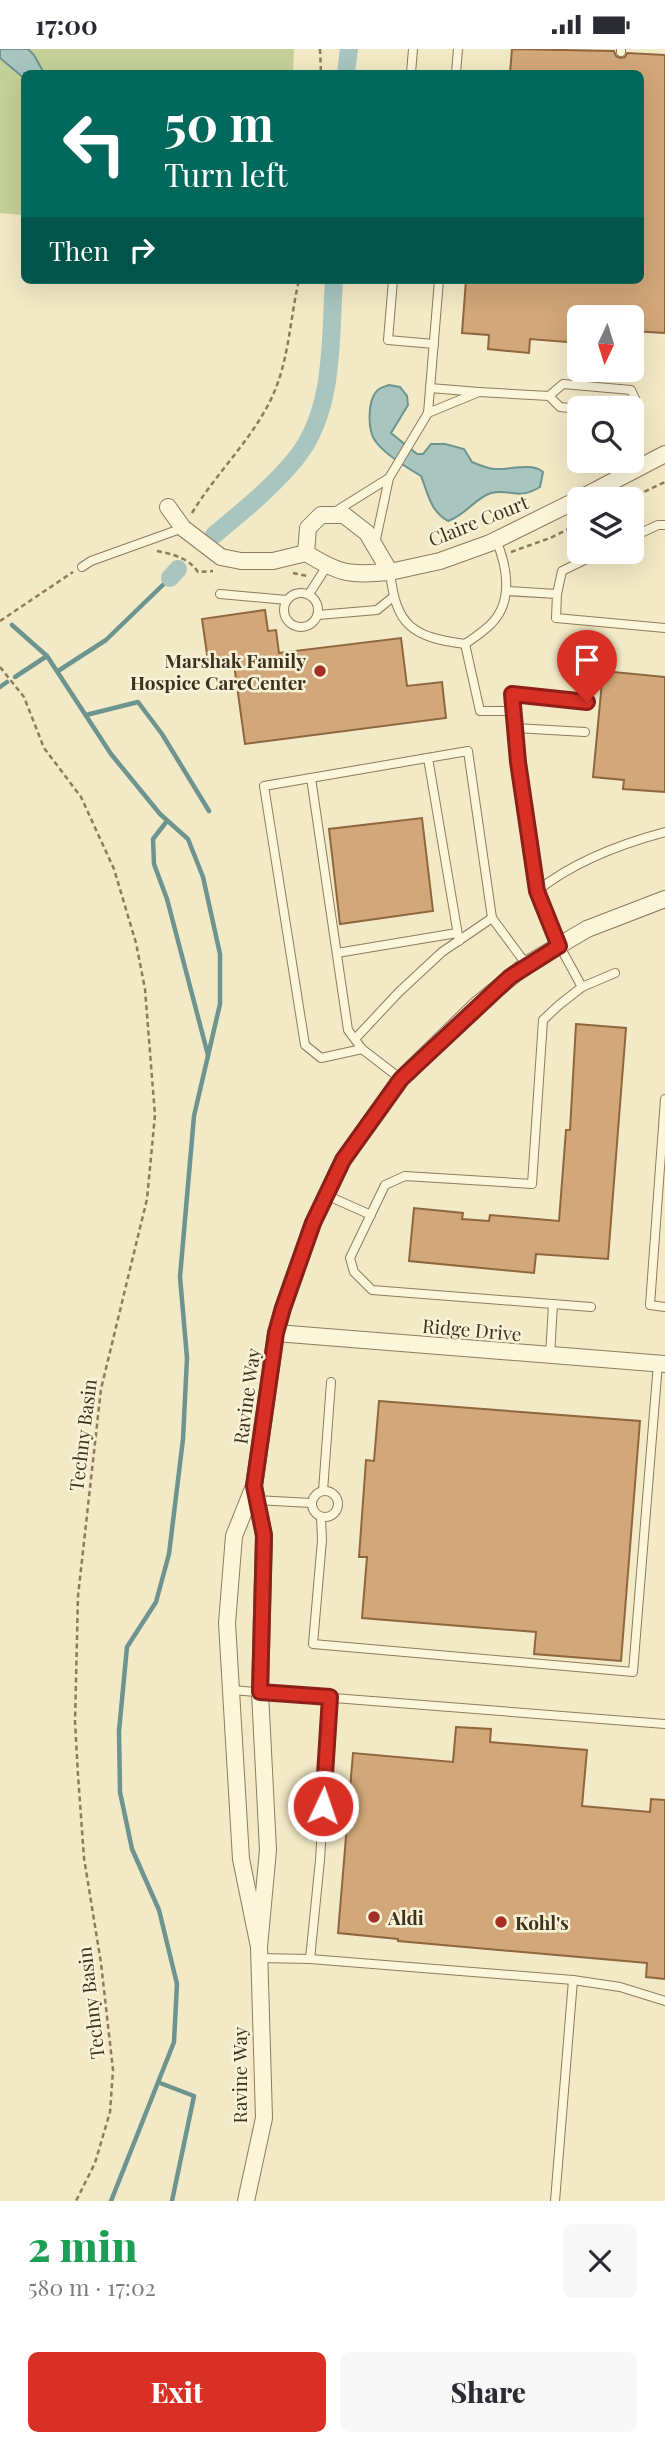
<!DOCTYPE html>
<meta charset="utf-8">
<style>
body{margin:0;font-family:"Playfair Display",serif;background:#f7f7f7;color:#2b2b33;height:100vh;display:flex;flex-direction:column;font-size:26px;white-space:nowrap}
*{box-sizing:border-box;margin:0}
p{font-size:23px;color:#7c7c81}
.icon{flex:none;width:38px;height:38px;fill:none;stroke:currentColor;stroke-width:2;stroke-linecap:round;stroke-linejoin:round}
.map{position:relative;height:2152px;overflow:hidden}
.sheet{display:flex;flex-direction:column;background:#fff;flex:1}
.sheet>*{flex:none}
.guide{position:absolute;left:21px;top:21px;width:623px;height:214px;border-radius:10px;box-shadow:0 7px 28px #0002;background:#00695c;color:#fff;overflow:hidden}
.needle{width:46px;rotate:184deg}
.tools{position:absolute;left:567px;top:256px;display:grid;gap:14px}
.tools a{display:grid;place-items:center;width:77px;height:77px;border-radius:10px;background:#fff;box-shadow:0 7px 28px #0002;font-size:35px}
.pin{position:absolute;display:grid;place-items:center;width:60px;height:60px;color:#fff;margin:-72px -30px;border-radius:50% 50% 50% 0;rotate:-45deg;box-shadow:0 0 7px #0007}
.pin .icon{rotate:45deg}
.me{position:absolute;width:77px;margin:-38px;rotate:3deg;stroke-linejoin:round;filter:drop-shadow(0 0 5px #0008)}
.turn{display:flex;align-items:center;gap:24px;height:147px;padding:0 28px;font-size:32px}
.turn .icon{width:91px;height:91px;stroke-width:2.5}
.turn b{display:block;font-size:49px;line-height:60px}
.then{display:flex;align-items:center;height:66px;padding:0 28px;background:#0003;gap:14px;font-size:26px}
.round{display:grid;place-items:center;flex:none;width:74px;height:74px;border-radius:10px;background:#f7f7f7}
.head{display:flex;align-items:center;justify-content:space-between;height:119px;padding:0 28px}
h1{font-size:42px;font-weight:800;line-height:52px;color:#1e9e55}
.cta{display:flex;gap:14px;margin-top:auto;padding:14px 28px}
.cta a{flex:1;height:80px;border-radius:10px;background:#d93025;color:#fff;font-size:28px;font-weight:800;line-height:80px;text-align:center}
.cta a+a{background:#f7f7f7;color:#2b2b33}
.status{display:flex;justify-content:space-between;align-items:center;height:49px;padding:0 35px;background:#fff;direction:ltr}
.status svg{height:19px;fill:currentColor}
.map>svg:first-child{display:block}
</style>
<div class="status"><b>17:00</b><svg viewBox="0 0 49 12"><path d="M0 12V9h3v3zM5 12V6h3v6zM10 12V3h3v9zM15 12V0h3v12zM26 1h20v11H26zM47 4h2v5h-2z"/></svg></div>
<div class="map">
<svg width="665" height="2152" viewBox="0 0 665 2152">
<rect width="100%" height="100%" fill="#f2e9c6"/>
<polygon fill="#c5d199" points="0,0 294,0 293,24 24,24 24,166 0,164"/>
<g fill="#a8c5bf" stroke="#6d948e" stroke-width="2">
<polygon points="0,0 28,0 34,6 44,24 24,24 24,29 0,9"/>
<path d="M389,336L400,338L407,347L408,356L391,384L417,405H423L431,395H445L464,400L472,413C479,416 486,419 494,420C510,421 532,413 543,423L540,438C517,452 511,439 491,444C475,449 466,466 448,472C430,462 428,444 421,427C406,418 386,406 376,393C367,382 367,349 379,340C382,338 386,337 389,336Z"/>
</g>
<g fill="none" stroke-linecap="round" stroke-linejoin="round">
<g stroke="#6d948e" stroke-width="4.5">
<polyline points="12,576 47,607 111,705 160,765 188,790 203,828 220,905 220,955 194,1067 180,1228 187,1309 183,1390 169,1505 156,1553 127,1598 119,1682 120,1743 132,1800 159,1861 177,1935 174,1993 111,2152"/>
<polyline points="58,622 106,591 170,529"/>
<polyline points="15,628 47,607"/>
<polyline points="0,638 7,633"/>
<polyline points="86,666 138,653 162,685 209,762"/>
<polyline points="167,772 153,790 154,815 167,850 208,1006"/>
<polyline points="160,2034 194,2047 172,2152"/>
</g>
<g stroke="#a8c5bf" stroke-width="18">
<polyline points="346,24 349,0"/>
<path d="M214,486C243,462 274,437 297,408C335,360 330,289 334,231"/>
<polyline points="170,529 178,520"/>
</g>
</g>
<g fill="#d2a779" stroke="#90663e" stroke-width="2">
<polygon points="512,0 614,2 616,7 620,9 625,8 627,4 665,6 665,284 632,282 632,268 579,268 579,294 530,290 529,304 488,300 489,286 462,284 466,231 640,231 640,24 510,24"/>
<polygon points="265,561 268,582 276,581 279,604 401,589 407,637 442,633 446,669 245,695 233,608 208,612 202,570"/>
<polygon points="603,622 665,628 665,743 623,740 624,731 593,728"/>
<polygon points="422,769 433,862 340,875 329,780"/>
<polygon points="576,975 626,979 608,1210 536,1205 534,1224 409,1212 414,1159 463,1164 462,1170 489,1172 490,1166 559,1172 566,1081 570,1081"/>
<polygon points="379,1352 640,1372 621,1612 534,1605 536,1583 362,1569 367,1508 359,1508 366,1411 374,1412"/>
<polygon points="456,1678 491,1680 490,1693 587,1701 582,1757 650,1763 651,1750 665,1751 665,1930 646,1928 647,1914 398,1892 398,1890 338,1884 353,1704 453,1713"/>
</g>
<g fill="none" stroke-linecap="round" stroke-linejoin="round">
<g stroke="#8f7b5a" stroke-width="10">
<g id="service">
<polyline points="621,3 621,0"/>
<polyline points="411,24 413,0"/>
<polyline points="456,24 458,0"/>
<polyline points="393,231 388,291 434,295"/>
<polyline points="479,343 549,347 560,358 579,360"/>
<polyline points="549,347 563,335 631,341 637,354 632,361"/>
<polyline points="428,364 479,343 430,339"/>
<polyline points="389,429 428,364 439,231"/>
<polyline points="333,464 389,429 375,495"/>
<polyline points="632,488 658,476 665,476"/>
<polyline points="82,518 91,512 183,479"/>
<path d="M390,523C396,577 412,588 465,595C474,589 484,582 491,575C514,552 507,517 496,491"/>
<polyline points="506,542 557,545 556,569 665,579"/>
<circle cx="301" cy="561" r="17"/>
<polyline points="220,545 287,551"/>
<polyline points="309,545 327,517"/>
<polyline points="557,545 562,522 603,502"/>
<polyline points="318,566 377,561 393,548"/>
<polyline points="465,595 480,662 513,662"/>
<polyline points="587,653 512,645 518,713 537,842 559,896 582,938 615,924"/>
<polyline points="515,679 585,683"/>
<polyline points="428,709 459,892"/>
<polyline points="311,729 348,981 362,1000 401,1030"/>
<path d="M537,842C573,813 620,795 665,783"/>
<polyline points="337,904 457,884"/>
<polyline points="582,938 559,956 543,971 532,1135 405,1127 385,1136 350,1209 354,1223 372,1241 591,1258"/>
<polyline points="355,990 399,943 442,903 492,869 526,915"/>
<polyline points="362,1000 321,1009 305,996 264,737 468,702 492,869"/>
<polyline points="665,1050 650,1256 665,1258"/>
<polyline points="326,1146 371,1166"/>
<polyline points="550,1307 553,1255"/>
<circle cx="325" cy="1455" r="13"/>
<polyline points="323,1442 331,1333"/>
<polyline points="256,1451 311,1454"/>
<polyline points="321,1468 322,1491 313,1595 633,1623 658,1314"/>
<polyline points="231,1641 665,1675"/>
<polyline points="259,1909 310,1910 573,1931 620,1938 665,1952"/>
<polyline points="310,1910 320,1811 330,1649"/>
<polyline points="555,2152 573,1931"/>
</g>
</g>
<g stroke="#8f7b5a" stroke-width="18">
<g id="minor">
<polyline points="579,450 665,405"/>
<polyline points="168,458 183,479 221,508 241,512 273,512 306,504"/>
<path d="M390,523C350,526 341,526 306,504L308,479L321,466H344L367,484L390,523L440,512L490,494L579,450"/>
<polyline points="276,1284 665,1315"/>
<polyline points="259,1898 241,1810 227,1574 234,1487 254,1437 276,1284 283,1259 313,1174 343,1111 401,1030 477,956 526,916 587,880 665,850"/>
<polyline points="246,2152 264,2069 259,1898 268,1801 260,1643 264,1487 254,1437"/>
</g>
</g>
<g stroke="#8f7b5a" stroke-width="2.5" stroke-dasharray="5 3.5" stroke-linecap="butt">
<polyline points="320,0 321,24"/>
<polyline points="629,450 665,433"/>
<path d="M192,464C216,424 252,391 272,348C289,312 290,269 299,231"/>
<path d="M157,502C172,505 189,509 198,523L213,522"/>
<polyline points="511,503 550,489 579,475"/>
<polyline points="293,524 307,527"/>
<polyline points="0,572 73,523"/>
<polyline points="0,618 24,648 44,699 81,748 114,820 136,894 145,940 155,1066 147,1150 101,1340 78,1547 75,1673 78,1726 84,1809 101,1914 113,2021 110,2063 95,2114 76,2152"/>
</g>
<use href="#service" stroke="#fbf5da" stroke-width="8"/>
<use href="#minor" stroke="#fbf5da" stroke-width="16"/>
</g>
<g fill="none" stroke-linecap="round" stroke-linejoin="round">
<g stroke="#8d1f18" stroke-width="18">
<polyline id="route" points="323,1757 330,1648 260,1643 264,1486 254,1437 276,1284 283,1259 313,1174 343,1111 401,1030 510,928 559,897 537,842 518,713 512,645 587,653"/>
</g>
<use href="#route" stroke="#d93025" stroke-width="12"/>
</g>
<g fill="#a23025" stroke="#f8f2d6" stroke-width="2.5">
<circle cx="320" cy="622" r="7"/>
<circle cx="374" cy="1868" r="7"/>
<circle cx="501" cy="1873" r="7"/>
</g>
<g text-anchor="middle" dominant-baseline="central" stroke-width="5" stroke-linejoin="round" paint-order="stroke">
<g font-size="19" fill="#3e311f" stroke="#f8f2d6">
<text transform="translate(478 471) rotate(-22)">Claire Court</text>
<text transform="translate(472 1280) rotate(5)">Ridge Drive</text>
<text transform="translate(246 1347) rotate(-82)">Ravine Way</text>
<text transform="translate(82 1386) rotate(-83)">Techny Basin</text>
<text transform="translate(90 1954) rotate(-97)">Techny Basin</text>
<text transform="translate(239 2026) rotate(-90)">Ravine Way</text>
</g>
<g font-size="19" font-weight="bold" fill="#3e311f" stroke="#f8f2d6" text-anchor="start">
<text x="306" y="611" text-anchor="end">Marshak Family<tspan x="306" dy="22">Hospice CareCenter</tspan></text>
<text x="388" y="1868">Aldi</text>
<text x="515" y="1873">Kohl's</text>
</g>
</g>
</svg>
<div class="tools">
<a><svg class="needle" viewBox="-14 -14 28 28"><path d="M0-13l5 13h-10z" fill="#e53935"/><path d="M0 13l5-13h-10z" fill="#7c7c81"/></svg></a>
<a><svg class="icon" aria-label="search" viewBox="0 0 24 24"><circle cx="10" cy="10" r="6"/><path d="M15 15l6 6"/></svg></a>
<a><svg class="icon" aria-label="layers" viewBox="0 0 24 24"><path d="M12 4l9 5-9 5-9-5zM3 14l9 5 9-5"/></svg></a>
</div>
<div class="pin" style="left:587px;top:653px;background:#d93025"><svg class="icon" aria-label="arrive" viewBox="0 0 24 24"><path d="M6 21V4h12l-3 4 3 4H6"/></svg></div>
<svg class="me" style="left:323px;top:1757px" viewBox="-20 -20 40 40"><circle r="17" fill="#d93025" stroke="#fff" stroke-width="3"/><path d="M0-11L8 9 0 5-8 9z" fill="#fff"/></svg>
<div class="guide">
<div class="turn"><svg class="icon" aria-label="left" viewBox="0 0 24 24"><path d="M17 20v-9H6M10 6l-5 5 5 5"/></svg><div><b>50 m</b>Turn left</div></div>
<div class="then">Then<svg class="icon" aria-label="right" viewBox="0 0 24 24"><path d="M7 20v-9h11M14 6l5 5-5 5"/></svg></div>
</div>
</div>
<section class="sheet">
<div class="head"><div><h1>2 min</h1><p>580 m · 17:02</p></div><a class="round"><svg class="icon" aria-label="close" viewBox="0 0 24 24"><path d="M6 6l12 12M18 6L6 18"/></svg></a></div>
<div class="cta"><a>Exit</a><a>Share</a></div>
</section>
